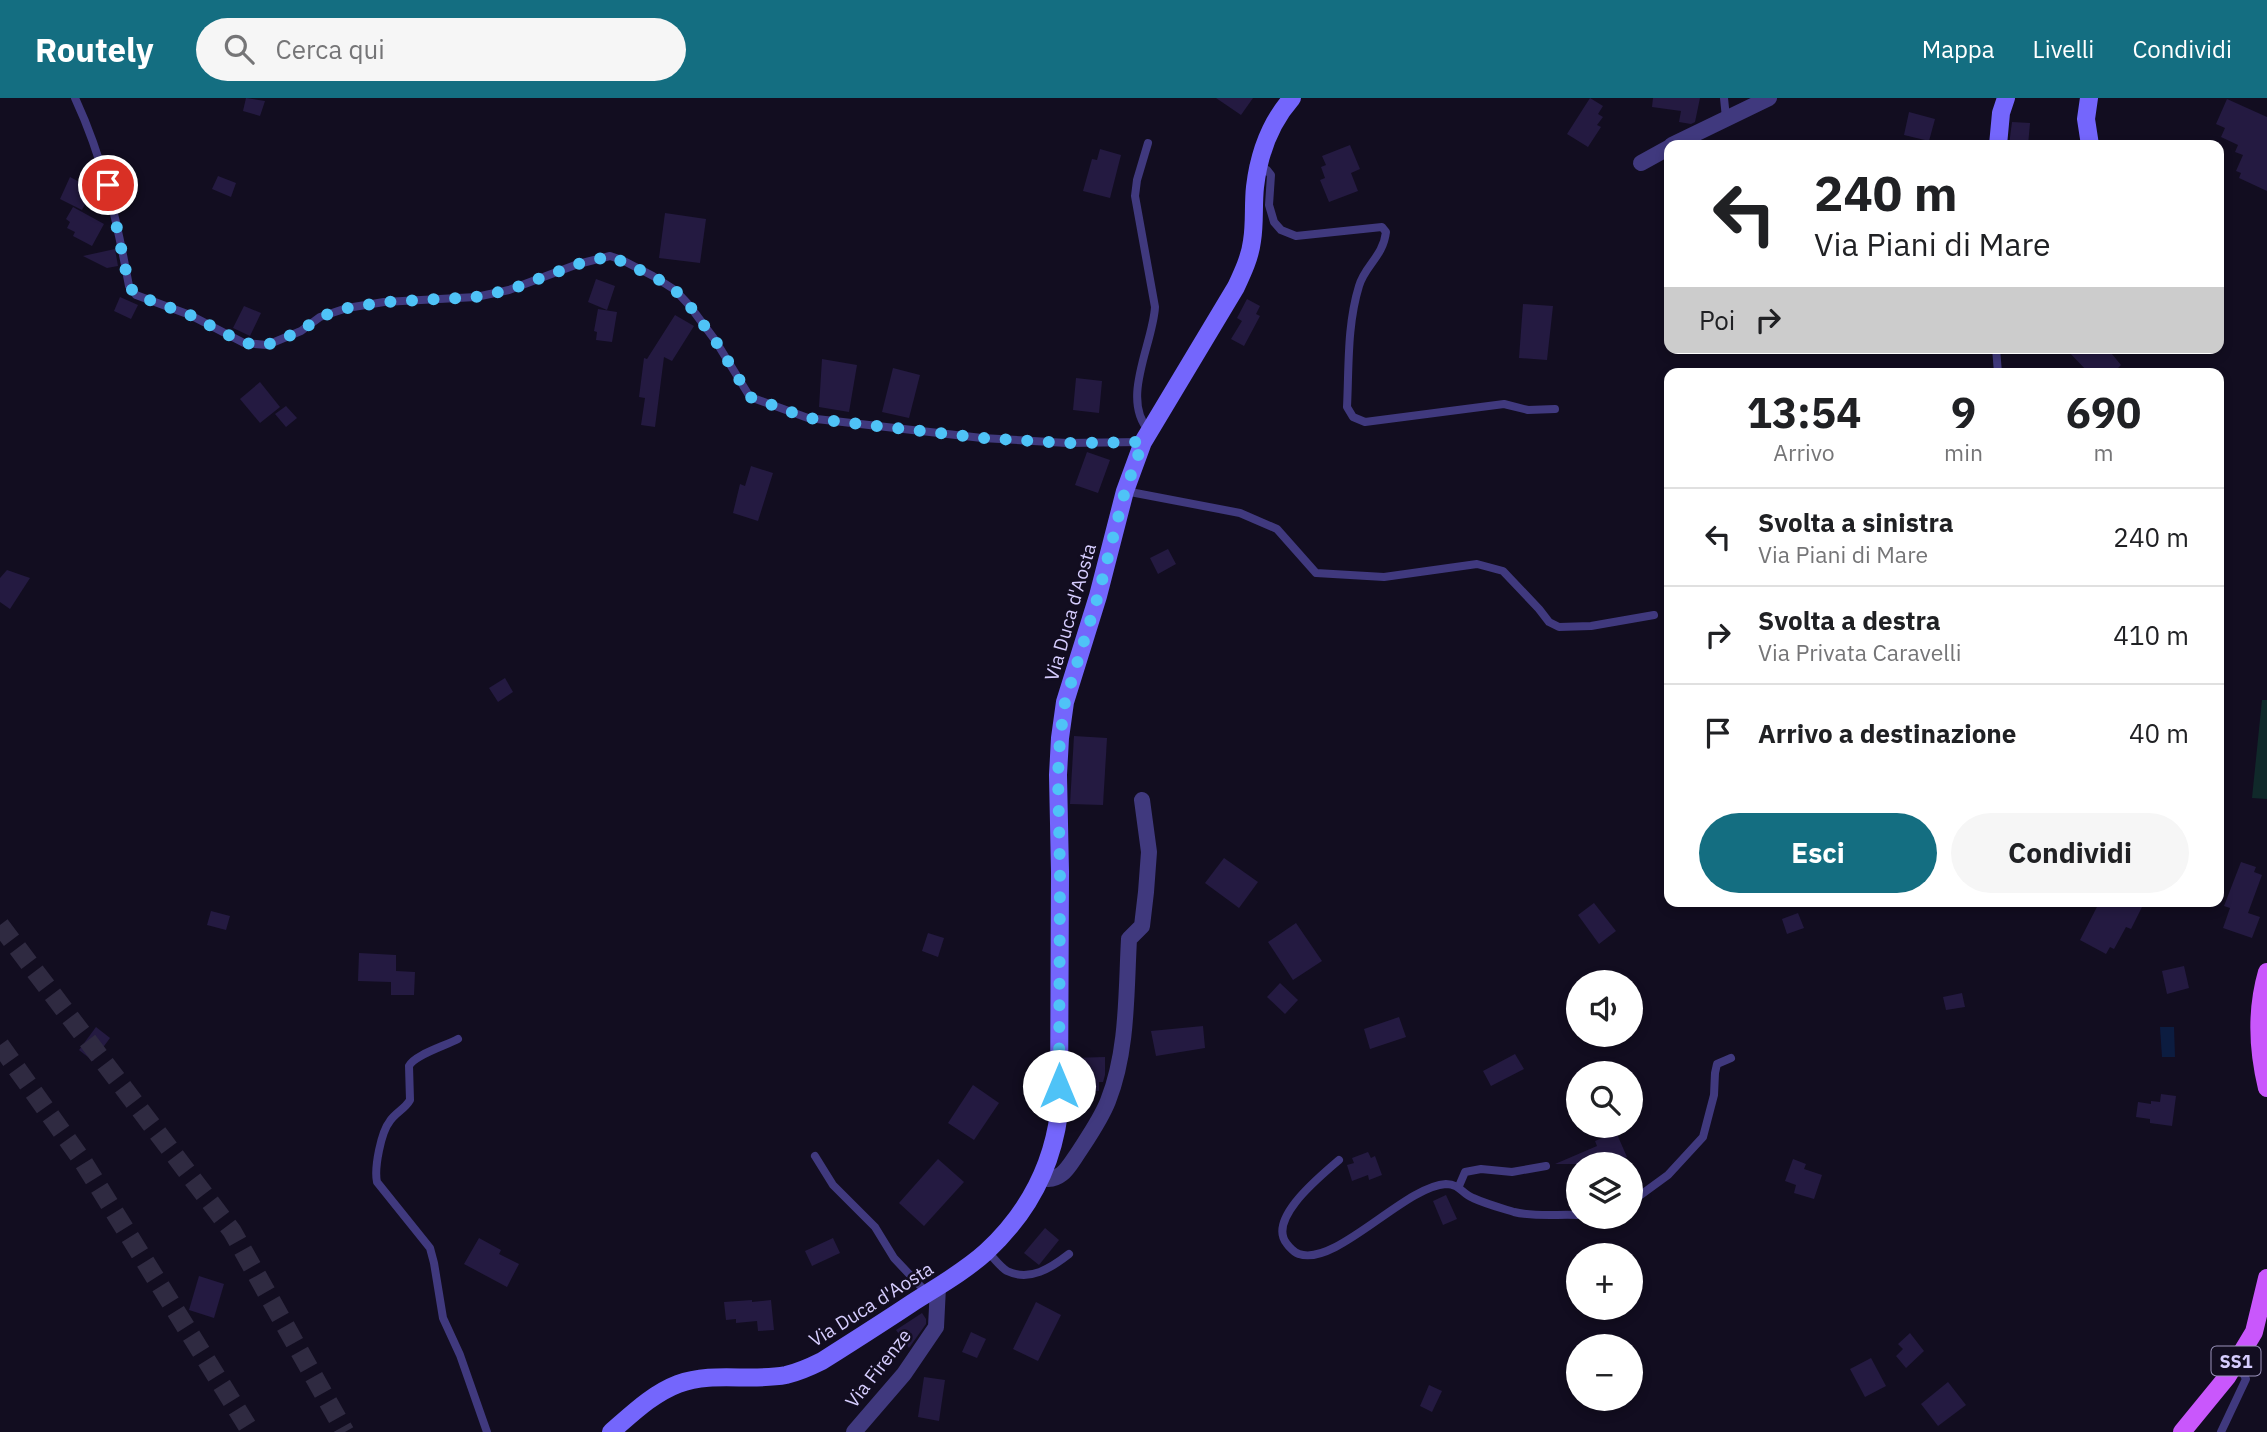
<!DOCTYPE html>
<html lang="it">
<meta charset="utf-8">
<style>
body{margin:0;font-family:"IBM Plex Sans",sans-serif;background:#f6f6f6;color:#202124;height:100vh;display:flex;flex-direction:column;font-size:26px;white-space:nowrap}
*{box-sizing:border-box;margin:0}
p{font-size:23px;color:#757577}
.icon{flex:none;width:38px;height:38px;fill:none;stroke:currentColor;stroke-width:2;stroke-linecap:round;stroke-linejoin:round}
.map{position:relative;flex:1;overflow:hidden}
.sheet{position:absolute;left:1664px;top:270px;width:560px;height:539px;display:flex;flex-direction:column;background:#fff;border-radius:14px;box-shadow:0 4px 10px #0003}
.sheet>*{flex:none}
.hud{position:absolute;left:1664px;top:42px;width:560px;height:214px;border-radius:14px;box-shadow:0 4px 10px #0003;background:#fff;color:#202124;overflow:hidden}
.fabs{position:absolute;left:1566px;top:872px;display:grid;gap:14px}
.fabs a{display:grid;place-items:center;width:77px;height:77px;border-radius:50%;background:#fff;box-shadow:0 4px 10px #0003;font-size:35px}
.pin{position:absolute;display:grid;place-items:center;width:60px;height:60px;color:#fff;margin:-30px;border:4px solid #fff;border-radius:50%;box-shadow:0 2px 7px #0007}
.me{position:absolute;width:77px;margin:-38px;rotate:0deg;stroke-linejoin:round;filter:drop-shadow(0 0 5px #0008)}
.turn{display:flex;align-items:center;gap:24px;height:147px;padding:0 35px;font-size:32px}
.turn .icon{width:91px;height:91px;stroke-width:2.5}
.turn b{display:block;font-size:49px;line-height:60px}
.then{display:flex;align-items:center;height:66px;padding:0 35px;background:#0003;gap:14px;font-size:26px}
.eta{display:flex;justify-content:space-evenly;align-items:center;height:119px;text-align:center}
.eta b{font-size:42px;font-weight:700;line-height:49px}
.primary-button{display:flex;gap:14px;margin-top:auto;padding:14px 35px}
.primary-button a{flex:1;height:80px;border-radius:42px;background:#146e81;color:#fff;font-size:28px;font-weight:700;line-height:80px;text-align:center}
.primary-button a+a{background:#f6f6f6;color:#202124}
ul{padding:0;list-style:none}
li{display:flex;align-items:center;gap:21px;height:98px;padding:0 35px;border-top:2px solid #e0e0e0}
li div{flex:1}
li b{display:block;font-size:26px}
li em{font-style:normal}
header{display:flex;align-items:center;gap:42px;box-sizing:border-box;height:98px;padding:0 35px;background:#146e81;color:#fff}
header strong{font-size:33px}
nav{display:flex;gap:38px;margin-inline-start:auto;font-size:24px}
.search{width:490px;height:63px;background:#f6f6f6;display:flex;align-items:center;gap:18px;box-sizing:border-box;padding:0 24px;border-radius:38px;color:#757577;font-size:26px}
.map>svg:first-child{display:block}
</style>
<header>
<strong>Routely</strong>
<div class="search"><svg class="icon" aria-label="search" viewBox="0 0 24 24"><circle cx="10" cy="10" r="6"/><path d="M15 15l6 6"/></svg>Cerca qui</div>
<nav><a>Mappa</a><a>Livelli</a><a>Condividi</a></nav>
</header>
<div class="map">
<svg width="2267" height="1334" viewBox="0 0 2267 1334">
<rect width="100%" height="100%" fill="#120d20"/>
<polygon fill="#10292a" points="2262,602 2267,602 2267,701 2252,700"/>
<polygon fill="#0c1c40" points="2160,929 2174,929 2175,959 2162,959"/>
<g fill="#241a41">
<polygon points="246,0 265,3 260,18 243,13"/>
<polygon points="1216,0 1253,0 1241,17"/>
<polygon points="1590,0 1603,8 1598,16 1603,19 1597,27 1601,29 1588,49 1567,36"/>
<polygon points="1653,0 1700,0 1695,24 1691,26 1679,24 1681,13 1652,9"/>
<polygon points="2227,1 2267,19 2267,93 2239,80 2241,75 2236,73 2243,57 2235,54 2238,47 2221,39 2225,30 2216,26"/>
<polygon points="1909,14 1935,21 1929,43 1904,37"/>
<polygon points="2012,24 2030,25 2028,47 2009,47"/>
<polygon points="1350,47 1360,71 1351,75 1358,93 1329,104 1320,82 1325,80 1321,69 1326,67 1322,58"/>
<polygon points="1100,51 1121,57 1110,100 1083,93 1092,61 1097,62"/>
<polygon points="218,78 236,85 231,99 212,91"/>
<polygon points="70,79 93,91 82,112 60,101"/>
<polygon points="73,109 104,126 92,148 73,138 75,134 67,130 70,124 66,121"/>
<polygon points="665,115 706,121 700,165 659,160"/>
<polygon points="115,151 118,168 107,170 83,158"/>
<polygon points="596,181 615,188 607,212 588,204"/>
<polygon points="120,199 138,207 131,221 114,213"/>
<polygon points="1247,201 1260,208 1256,216 1260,218 1244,248 1231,241 1242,223 1237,220"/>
<polygon points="1523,206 1553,208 1547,262 1519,260"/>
<polygon points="244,208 261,215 250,238 233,230"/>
<polygon points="598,211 617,214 612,244 596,242 597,234 594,233"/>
<polygon points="675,217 694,228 672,263 664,259 655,329 641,327 645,300 639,299 644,260 647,261"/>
<polygon points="2065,250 2107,250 2121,267 2113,275 2089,275"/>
<polygon points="822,261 857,267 849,314 819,309"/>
<polygon points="893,270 920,277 909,320 882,314"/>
<polygon points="1076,280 1102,283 1099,315 1073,312"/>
<polygon points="260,284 280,309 260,325 240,301"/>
<polygon points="286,308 297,320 286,329 275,316"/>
<polygon points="1087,354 1110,362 1098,395 1075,387"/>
<polygon points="751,368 773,375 758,423 733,415 740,386 745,388"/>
<polygon points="1168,451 1176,466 1158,476 1150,460"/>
<polygon points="7,472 30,480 10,511 0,504 0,480"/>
<polygon points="505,580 513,594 498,604 489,590"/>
<polygon points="1074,638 1107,640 1103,707 1070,706"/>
<polygon points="1224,760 1258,784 1239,810 1205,785"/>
<polygon points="2241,764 2256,769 2254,774 2262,777 2248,815 2260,819 2252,840 2223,830 2230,810 2224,808"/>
<polygon points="2100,803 2132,803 2142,809 2131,831 2126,829 2114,851 2110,849 2106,856 2080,842"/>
<polygon points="1594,805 1616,833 1599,846 1578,817"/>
<polygon points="211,813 230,818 226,832 207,827"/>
<polygon points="1798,815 1804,830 1787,836 1782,821"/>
<polygon points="1296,825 1322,863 1293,882 1268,844"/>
<polygon points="928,835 944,840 938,859 922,853"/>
<polygon points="359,855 396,857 396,873 415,874 414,897 391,897 391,884 358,883"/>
<polygon points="2184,868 2189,890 2167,896 2162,873"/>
<polygon points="1280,885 1298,902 1285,916 1267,899"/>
<polygon points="1962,895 1965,909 1946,912 1943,899"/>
<polygon points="1399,919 1406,939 1370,951 1364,931"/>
<polygon points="1203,928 1205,950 1156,958 1151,933"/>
<polygon points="96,929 110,940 93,963 79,952"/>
<polygon points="1515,956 1524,971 1491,988 1483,973"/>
<polygon points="1105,959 1105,977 1103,984 1099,984 1099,993 1088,993 1088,997 1072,997 1072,960"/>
<polygon points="973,987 999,1005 974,1042 948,1025"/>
<polygon points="2161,996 2176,998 2172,1028 2150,1025 2150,1021 2136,1019 2138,1004 2151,1006 2151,1003 2160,1004"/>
<polygon points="1616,1034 1627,1059 1610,1066 1555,1066 1597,1048 1595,1043"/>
<polygon points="1368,1054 1371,1060 1375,1058 1382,1077 1369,1082 1368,1077 1352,1083 1347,1067 1354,1065 1352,1060"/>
<polygon points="938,1061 964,1084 924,1128 899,1105"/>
<polygon points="1793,1061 1806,1066 1804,1071 1822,1077 1814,1101 1794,1095 1796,1087 1785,1083"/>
<polygon points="1446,1097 1457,1121 1443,1127 1433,1103"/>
<polygon points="1045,1130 1059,1142 1039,1167 1024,1155"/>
<polygon points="479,1140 501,1152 499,1156 519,1166 507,1189 464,1166"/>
<polygon points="833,1140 840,1155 812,1168 805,1153"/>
<polygon points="199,1178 224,1186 214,1220 189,1212"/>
<polygon points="752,1202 752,1204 771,1202 774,1232 758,1233 757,1223 736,1225 736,1221 726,1222 724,1204"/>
<polygon points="1036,1204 1061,1217 1038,1263 1013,1251"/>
<polygon points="922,1215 926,1221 926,1226 909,1250 896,1232"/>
<polygon points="971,1234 986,1241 977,1260 962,1254"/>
<polygon points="1910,1235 1924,1253 1906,1270 1896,1258 1903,1251 1898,1246"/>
<polygon points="1871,1260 1886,1288 1865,1299 1850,1271"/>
<polygon points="924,1279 945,1282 939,1323 918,1319"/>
<polygon points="1948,1284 1966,1307 1938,1328 1921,1306"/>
<polygon points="1429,1287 1442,1293 1432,1314 1420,1308"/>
</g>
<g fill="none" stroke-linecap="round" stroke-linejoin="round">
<g stroke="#2f2a41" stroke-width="19" stroke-dasharray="19 10" stroke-linecap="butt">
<polyline points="0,827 232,1133 345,1334"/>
<polyline points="0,947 82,1062 251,1334"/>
</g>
<g stroke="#40397e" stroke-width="8">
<path d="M75,0C103,60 117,123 129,188L136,197L190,217L244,245L267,247L301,233L320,219L347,210L384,204L476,199L509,192L578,166L610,158L622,162L653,178L675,192L689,207L715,242L750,299L808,320L982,340L1067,345L1141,344"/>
<polyline points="1724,0 1726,20"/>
<path d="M1148,45L1137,82L1135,98L1155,209C1153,246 1120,301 1149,333"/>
<path d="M1259,69L1267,72L1271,77L1269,107L1274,124L1281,132L1296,138L1382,129L1386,134C1383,159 1365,167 1359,188C1347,227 1349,269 1347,309L1353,319L1365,324L1504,306L1528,312L1555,311"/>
<polyline points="1996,250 1998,275"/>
<polyline points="1125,393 1240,415 1277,431 1316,475 1384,479 1477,466 1503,473 1539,511 1549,524 1559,529 1591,528 1654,517"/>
<path d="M458,941C445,948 414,957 409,968L410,1002C405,1011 395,1015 390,1023C381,1034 374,1070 377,1084L430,1150L434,1165L443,1220L460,1257L487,1334"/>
<polyline points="815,1058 833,1087 875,1129 894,1160 927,1195"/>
<path d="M1339,1062C1322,1077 1266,1121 1287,1146C1289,1149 1295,1155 1299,1156C1336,1169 1405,1088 1446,1086C1460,1086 1462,1096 1473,1100C1486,1106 1501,1110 1514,1114C1534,1119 1558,1116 1578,1117"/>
<polyline points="1459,1088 1465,1074 1481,1071 1512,1074 1546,1068"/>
<polyline points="1631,1104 1668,1077 1703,1039 1714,997 1715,975 1717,966 1731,960"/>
<path d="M987,1153C993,1159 1000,1169 1007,1173C1030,1184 1051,1170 1069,1156"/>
<polyline points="2221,1334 2246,1281 2238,1265"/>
</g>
<g stroke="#40397e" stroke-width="16">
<polyline points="1672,47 1769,0"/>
<polyline points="1641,65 1670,49"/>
<path d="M1042,1080C1061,1085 1069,1068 1078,1055C1089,1038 1101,1021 1108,1003C1128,953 1126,894 1129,841L1142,828L1146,794L1149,754L1142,702"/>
<polyline points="854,1334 904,1276 936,1229 938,1189"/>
</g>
<g stroke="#7466fc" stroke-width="18">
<polyline points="2089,0 2086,21 2090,47"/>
<polyline points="1998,47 2001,15 2006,0"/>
<path d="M611,1334C632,1316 652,1296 678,1286C713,1273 750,1284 786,1277C799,1274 810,1269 822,1263C852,1244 882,1225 912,1205C937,1189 964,1174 986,1154C1027,1116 1052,1070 1059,1015L1060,774L1058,677L1060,640L1065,604L1098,498L1125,393L1143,344L1236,189C1243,174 1250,159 1252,143C1255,125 1253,107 1255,89C1259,55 1270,25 1292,0"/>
</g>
<g stroke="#c957fc" stroke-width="18">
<path d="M2267,874C2256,912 2258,953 2267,990"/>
<polyline points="2182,1334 2227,1279 2254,1234 2267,1180"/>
</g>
</g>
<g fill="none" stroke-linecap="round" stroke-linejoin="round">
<polyline stroke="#4fc3f7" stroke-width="12" stroke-dasharray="0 21.6" points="108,87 129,188 136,197 190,217 244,245 267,247 301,233 320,219 347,210 384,204 476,199 509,192 578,166 610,158 653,178 675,192 689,207 715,242 750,299 808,320 982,340 1068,345 1143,344 1125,393 1098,498 1065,604 1060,640 1058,677 1060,774 1059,988"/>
</g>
<g text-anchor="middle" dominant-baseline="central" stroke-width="5" stroke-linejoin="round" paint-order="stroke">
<rect fill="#120d20" stroke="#9b93bb" stroke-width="2" x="2211.5" y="1248.5" width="49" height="29" rx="5"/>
<g font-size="18" font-weight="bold" fill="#d6cdfe">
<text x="2236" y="1263">SS1</text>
</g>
<g font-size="19" fill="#d6cdfe" stroke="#120d20">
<text transform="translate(1070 514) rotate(-74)">Via Duca d'Aosta</text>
<text transform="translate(871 1206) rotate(-32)">Via Duca d'Aosta</text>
<text transform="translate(878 1270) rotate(-52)">Via Firenze</text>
</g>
</g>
</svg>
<div class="fabs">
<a><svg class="icon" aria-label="sound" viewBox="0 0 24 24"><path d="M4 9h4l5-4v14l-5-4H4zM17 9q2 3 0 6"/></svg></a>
<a><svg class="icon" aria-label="search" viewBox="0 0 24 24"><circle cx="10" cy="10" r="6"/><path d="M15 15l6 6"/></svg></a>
<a><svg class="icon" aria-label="layers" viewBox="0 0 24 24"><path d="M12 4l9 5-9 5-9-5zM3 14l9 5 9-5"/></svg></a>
<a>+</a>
<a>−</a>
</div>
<div class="pin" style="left:108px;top:87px;background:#d93025"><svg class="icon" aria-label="arrive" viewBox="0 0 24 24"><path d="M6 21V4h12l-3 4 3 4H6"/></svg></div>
<svg class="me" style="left:1059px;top:988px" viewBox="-20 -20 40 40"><circle r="19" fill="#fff"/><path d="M0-13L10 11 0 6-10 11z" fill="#4fc3f7"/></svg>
<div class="hud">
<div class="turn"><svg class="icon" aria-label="left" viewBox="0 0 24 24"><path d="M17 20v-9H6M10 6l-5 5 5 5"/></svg><div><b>240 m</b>Via Piani di Mare</div></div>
<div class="then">Poi<svg class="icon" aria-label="right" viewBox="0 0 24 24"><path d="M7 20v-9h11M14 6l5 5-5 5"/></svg></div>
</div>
<section class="sheet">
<div class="eta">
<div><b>13:54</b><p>Arrivo</p></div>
<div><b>9</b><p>min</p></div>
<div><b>690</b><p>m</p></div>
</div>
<ul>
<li><svg class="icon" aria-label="left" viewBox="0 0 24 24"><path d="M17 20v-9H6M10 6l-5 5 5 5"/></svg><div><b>Svolta a sinistra</b><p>Via Piani di Mare</p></div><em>240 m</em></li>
<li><svg class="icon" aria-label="right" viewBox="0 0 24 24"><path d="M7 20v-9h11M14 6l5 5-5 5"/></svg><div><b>Svolta a destra</b><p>Via Privata Caravelli</p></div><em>410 m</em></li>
<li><svg class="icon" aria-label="arrive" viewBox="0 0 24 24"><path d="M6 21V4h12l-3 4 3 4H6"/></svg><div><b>Arrivo a destinazione</b></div><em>40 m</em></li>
</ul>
<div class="primary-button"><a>Esci</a><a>Condividi</a></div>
</section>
</div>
